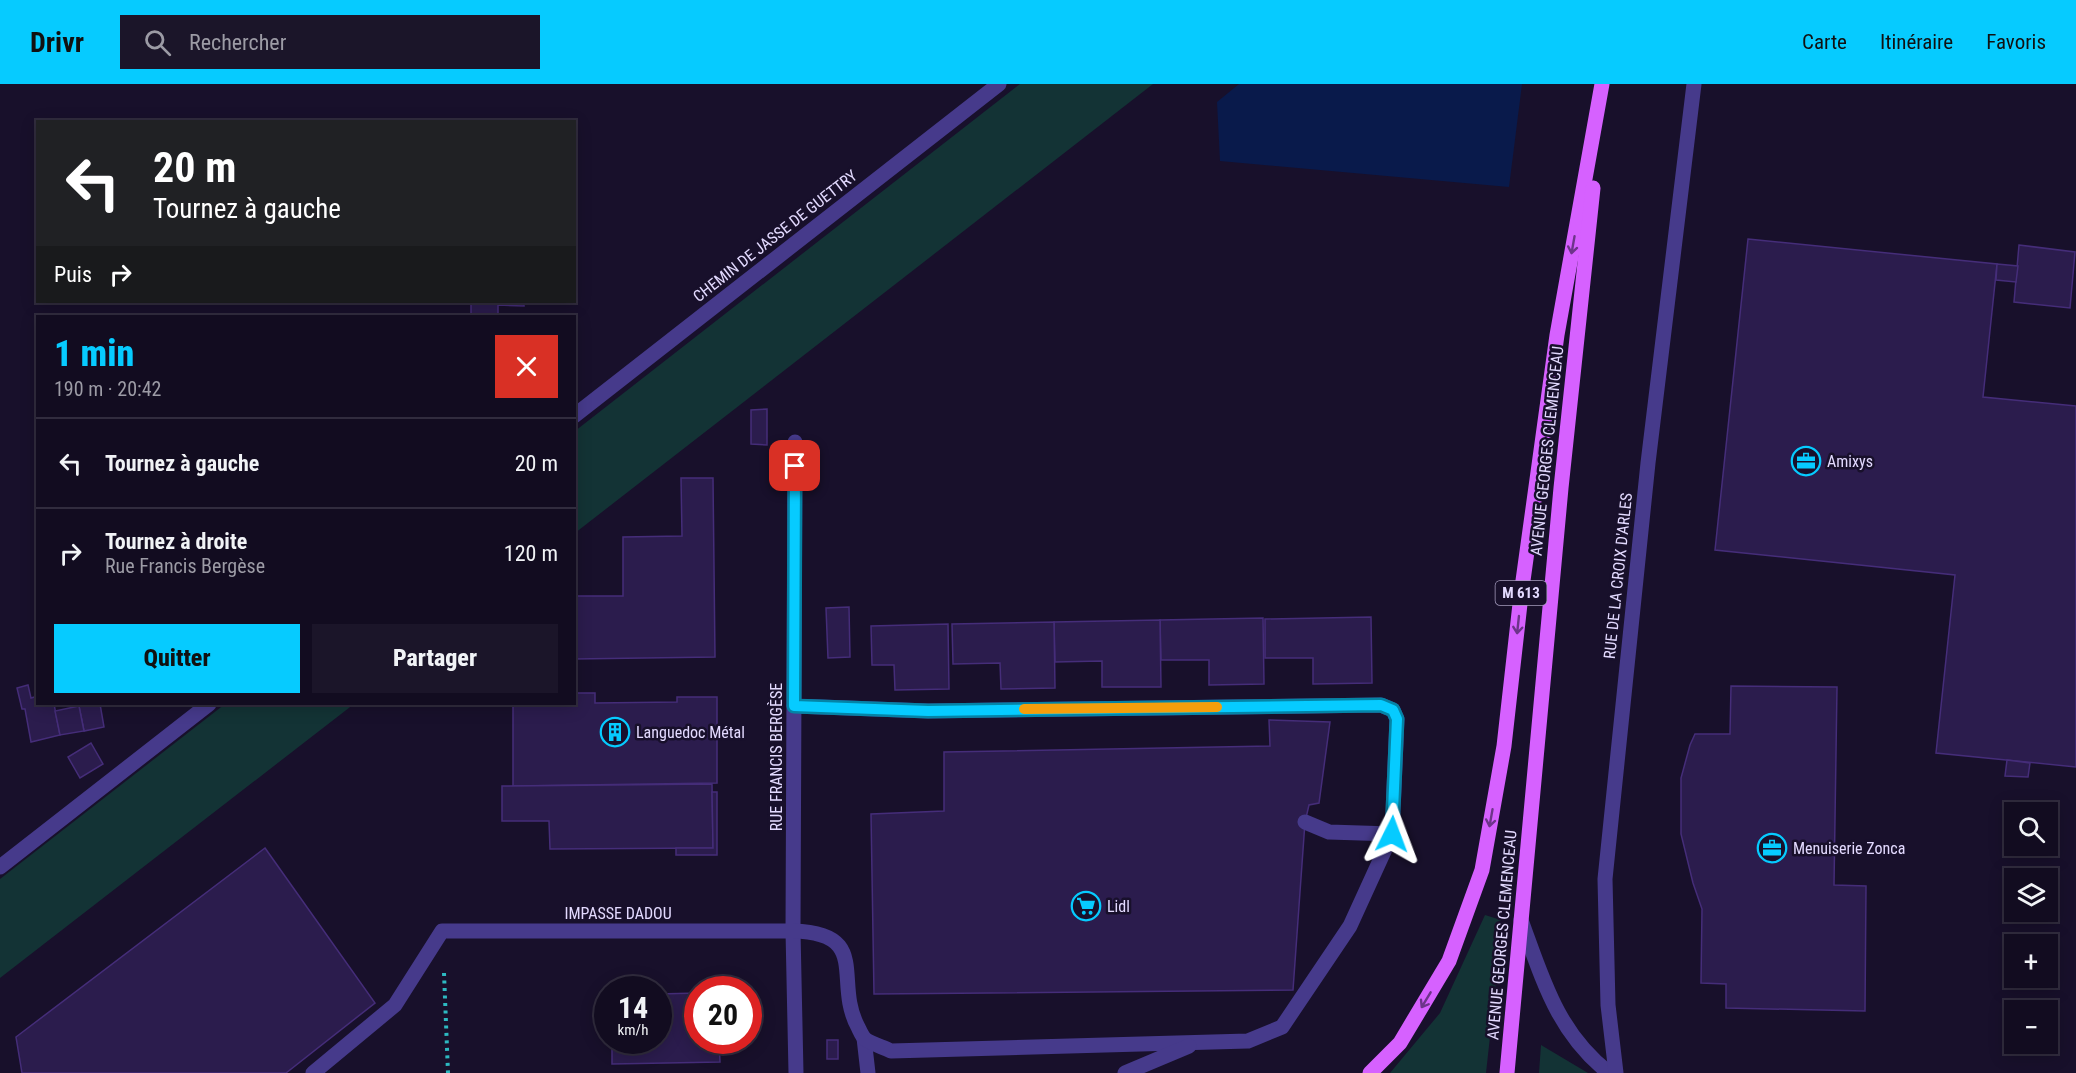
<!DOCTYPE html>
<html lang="fr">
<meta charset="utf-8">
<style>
body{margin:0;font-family:"Roboto Condensed",sans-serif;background:#1b1529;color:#f1f3f6;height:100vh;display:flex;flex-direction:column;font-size:22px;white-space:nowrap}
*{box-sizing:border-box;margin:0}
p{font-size:20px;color:#9c9ba5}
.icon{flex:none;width:33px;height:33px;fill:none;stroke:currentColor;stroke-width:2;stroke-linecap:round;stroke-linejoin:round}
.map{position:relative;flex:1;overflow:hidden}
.side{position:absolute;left:36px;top:231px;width:540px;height:390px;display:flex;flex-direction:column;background:#120c20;border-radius:0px;box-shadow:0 3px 15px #0003,0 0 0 2px #312c3e}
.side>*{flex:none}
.banner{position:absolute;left:36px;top:36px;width:540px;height:183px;border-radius:0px;box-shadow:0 3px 15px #0003,0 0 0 2px #312c3e;background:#202124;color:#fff;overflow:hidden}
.fabs{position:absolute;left:2004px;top:718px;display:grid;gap:12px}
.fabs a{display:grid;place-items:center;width:54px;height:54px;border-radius:0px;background:#120c20;box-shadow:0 3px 15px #0003,0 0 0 2px #312c3e;font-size:30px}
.speed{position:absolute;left:594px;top:892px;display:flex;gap:12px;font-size:30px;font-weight:700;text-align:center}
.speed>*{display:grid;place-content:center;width:78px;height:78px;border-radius:50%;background:#120c20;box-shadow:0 3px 15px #0003,0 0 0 2px #312c3e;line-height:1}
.speed small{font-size:15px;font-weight:400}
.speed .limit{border:9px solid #d22;background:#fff;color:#111}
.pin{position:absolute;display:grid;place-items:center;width:51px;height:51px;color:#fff;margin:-26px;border-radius:12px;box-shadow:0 3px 9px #0006}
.me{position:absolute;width:66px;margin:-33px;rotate:3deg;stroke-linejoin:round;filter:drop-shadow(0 0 4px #0008)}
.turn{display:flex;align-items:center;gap:21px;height:126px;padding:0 18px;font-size:27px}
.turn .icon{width:78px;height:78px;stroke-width:2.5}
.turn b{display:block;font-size:42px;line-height:51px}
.then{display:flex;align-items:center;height:57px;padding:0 18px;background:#0003;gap:12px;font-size:22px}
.round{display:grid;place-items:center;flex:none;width:63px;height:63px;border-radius:0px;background:#1b1529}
.summary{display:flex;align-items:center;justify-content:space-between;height:102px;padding:0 18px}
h1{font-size:36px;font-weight:800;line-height:45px;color:#06cbff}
.cta{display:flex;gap:12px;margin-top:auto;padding:12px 18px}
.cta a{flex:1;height:69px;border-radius:0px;background:#06cbff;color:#111;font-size:24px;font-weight:800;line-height:69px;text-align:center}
.cta a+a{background:#1b1529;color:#f1f3f6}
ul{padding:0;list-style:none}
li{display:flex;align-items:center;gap:18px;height:90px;padding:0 18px;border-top:2px solid #312c3e}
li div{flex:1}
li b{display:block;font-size:22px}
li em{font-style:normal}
header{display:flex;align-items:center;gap:36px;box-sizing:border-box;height:84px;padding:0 30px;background:#06cbff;color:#111}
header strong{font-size:28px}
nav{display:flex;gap:33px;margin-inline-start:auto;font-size:21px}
.search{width:420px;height:54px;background:#1b1529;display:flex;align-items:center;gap:15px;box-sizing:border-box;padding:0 21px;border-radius:0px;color:#9c9ba5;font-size:22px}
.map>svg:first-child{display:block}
</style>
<header>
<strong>Drivr</strong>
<div class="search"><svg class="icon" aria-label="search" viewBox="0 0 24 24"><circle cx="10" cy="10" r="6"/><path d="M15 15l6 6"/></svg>Rechercher</div>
<nav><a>Carte</a><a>Itinéraire</a><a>Favoris</a></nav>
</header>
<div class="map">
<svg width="2076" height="989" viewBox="0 0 2076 989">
<rect width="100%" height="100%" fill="#18102b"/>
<g fill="#133335">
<polygon points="1020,0 1153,0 575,449 575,347"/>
<polygon points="225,620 354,620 0,894 0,795"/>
<polygon points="1485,831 1501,836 1500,862 1486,989 1390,989 1440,929"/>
<polygon points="1541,961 1588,989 1539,989"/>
</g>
<polygon fill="#091a4b" points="1239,0 1522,0 1509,103 1220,77 1217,18"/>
<g fill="#2b1c4d" stroke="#452d79" stroke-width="1.5">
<polygon points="1748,155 1997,180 1983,313 2076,322 2076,683 1936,669 1955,491 1715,466"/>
<polygon points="2019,161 2075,168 2070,224 2014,218"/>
<polygon points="1997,180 2018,182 2016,198 1996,196"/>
<polygon points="471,218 524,218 524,222 498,221 498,232 471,232"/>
<polygon points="767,325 767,361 751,360 751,326"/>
<polygon points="681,394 713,394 715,573 574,575 574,512 623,512 623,453 682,452"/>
<polygon points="849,523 850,573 828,574 826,524"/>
<polygon points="1371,533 1372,599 1313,600 1313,574 1265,574 1265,535"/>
<polygon points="1263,534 1264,600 1209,601 1209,576 1161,576 1160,536"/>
<polygon points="1160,536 1161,603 1102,603 1102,577 1055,578 1054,538"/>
<polygon points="1054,538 1055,604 1001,605 1000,579 953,580 952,540"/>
<polygon points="948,540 949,605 895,606 894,581 872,581 871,542"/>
<polygon points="28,601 31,614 38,612 38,620 54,620 60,651 31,658 25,625 22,625 17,604"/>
<polygon points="1731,602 1837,603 1834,801 1866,802 1865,927 1726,924 1726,900 1701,899 1702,825 1693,799 1681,750 1681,694 1690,661 1695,650 1730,650"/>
<polygon points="574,609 595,609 595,619 677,618 677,613 717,613 717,699 513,702 513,620 574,620"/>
<polygon points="100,620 104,643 84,647 79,622"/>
<polygon points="79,622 84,647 60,651 55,627"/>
<polygon points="1269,636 1330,638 1319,719 1309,721 1305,738 1293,906 874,910 871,730 944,727 944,668 1270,662"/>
<polygon points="91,659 103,680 80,694 68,673"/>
<polygon points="2007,676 2030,679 2028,693 2005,692"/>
<polygon points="712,700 713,764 550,765 549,737 502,737 502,702"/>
<polygon points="712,708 717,708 717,771 676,771 676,764 713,764"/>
<polygon points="265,764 375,919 286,989 22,989 16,953"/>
<polygon points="698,909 698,957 719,957 720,978 612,980 612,957 658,957 658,910"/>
<rect x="827" y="956" width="11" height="19"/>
</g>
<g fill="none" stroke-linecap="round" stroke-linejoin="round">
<polyline stroke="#2db9c1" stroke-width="4" stroke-dasharray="3 4.5" stroke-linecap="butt" points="444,889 448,989"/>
<g stroke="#463a8b" stroke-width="15">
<polyline points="795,358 793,847 796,989"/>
<polyline points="1305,738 1329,748 1392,750"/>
<path d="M1521,836C1543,896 1557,948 1609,989"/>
<polyline points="864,954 868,989"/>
<path d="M313,989L395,921L442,847H793C872,849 833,897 858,943C860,947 862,952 865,955C872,960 883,963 891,967L1248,957L1282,943L1350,842L1392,750L1397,635L1393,626L1381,621L928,627L794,622"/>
<polyline points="1125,989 1189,962"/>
</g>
<g stroke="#463a8b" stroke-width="15">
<polyline points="574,332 999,0"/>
<polyline points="0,783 209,620"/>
<polyline points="1616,989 1608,921 1605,795 1648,379 1694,0"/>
</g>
<g stroke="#d661ff" stroke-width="15">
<polyline points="1370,989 1400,959 1449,877 1482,786 1504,662 1521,511 1557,251 1602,0"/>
<polyline points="1507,989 1561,404 1593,104"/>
</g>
</g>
<defs><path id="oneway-shaft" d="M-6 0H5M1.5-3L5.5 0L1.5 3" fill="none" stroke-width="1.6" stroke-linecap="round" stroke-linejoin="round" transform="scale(1.5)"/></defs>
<g stroke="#6d348a">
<use href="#oneway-shaft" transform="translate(1573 161) rotate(100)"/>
<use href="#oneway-shaft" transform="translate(1518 541) rotate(96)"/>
<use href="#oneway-shaft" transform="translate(1491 734) rotate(100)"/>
<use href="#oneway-shaft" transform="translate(1426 916) rotate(121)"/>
</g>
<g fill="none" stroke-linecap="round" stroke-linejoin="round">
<g stroke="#0484a6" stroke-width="15">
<polyline id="route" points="795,382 794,622 928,627 1381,621 1393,626 1397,635 1392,750"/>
</g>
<use href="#route" stroke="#06cbff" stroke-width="10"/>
<polyline stroke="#f59e0b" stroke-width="10" points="1024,625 1217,623"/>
</g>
<defs>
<g id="office-ring" transform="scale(1.5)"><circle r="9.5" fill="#18102b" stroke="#06cbff" stroke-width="1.5"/><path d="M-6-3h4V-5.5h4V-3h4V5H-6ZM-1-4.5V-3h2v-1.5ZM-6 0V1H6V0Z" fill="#06cbff"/></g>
<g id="building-ring" transform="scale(1.5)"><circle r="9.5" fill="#18102b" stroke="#06cbff" stroke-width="1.5"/><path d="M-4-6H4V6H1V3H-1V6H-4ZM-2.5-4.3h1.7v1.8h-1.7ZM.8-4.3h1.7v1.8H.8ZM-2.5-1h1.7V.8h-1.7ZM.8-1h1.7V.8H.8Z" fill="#06cbff"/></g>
<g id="supermarket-ring" transform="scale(1.5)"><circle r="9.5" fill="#18102b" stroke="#06cbff" stroke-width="1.5"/><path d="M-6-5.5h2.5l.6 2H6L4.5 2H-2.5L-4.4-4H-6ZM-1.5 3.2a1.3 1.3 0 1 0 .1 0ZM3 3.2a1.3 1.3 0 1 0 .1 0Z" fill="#06cbff"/></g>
</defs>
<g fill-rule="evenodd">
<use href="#office-ring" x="1806" y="377"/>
<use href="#building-ring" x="615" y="648"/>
<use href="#office-ring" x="1772" y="764"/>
<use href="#supermarket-ring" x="1086" y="822"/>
</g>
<g text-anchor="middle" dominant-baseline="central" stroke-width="5" stroke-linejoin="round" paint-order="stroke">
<rect fill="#18102b" stroke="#a69dbf" stroke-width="1.5" x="1495.5" y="497" width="51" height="24" rx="4.5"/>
<g font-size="15" font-weight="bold" fill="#e3daff">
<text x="1521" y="509">M 613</text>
</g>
<g font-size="16" fill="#e3daff" stroke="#18102b">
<text transform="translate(775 152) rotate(-38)">CHEMIN DE JASSE DE GUETTRY</text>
<text transform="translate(1547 367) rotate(-84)">AVENUE GEORGES CLEMENCEAU</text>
<text transform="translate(1618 492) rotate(-84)">RUE DE LA CROIX D'ARLES</text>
<text transform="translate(776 673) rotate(-90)">RUE FRANCIS BERGÈSE</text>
<text x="618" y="829">IMPASSE DADOU</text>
<text transform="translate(1502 851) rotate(-85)">AVENUE GEORGES CLEMENCEAU</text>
</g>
<g font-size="16" fill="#e3daff" stroke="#18102b" text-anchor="start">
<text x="1827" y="377">Amixys</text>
<text x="636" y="648">Languedoc Métal</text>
<text x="1793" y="764">Menuiserie Zonca</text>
<text x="1107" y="822">Lidl</text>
</g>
</g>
</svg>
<div class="fabs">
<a><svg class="icon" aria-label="search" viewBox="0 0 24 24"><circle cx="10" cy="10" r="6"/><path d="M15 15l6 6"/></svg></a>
<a><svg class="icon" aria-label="layers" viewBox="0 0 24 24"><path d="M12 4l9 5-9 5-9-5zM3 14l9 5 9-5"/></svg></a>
<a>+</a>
<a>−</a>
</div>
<div class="speed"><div>14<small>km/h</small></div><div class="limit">20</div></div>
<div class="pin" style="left:795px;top:382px;background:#d93025"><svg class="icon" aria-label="arrive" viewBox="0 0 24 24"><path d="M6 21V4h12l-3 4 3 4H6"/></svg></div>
<svg class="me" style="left:1392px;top:750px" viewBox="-20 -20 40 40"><path d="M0-17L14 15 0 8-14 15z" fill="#06cbff" stroke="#fff" stroke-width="4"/></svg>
<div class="banner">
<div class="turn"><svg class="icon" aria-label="left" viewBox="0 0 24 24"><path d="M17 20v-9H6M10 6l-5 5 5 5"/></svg><div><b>20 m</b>Tournez à gauche</div></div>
<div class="then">Puis<svg class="icon" aria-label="right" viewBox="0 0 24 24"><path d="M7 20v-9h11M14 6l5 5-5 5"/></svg></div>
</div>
<section class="side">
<div class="summary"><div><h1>1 min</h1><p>190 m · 20:42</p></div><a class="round" style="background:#d93025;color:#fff"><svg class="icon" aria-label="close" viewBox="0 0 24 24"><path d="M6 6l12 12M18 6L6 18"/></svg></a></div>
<ul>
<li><svg class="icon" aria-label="left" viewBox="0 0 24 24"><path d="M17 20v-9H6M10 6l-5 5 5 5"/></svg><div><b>Tournez à gauche</b></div><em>20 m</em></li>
<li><svg class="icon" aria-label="right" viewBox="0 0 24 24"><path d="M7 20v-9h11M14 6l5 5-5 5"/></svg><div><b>Tournez à droite</b><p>Rue Francis Bergèse</p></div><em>120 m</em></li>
</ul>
<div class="cta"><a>Quitter</a><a>Partager</a></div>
</section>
</div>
